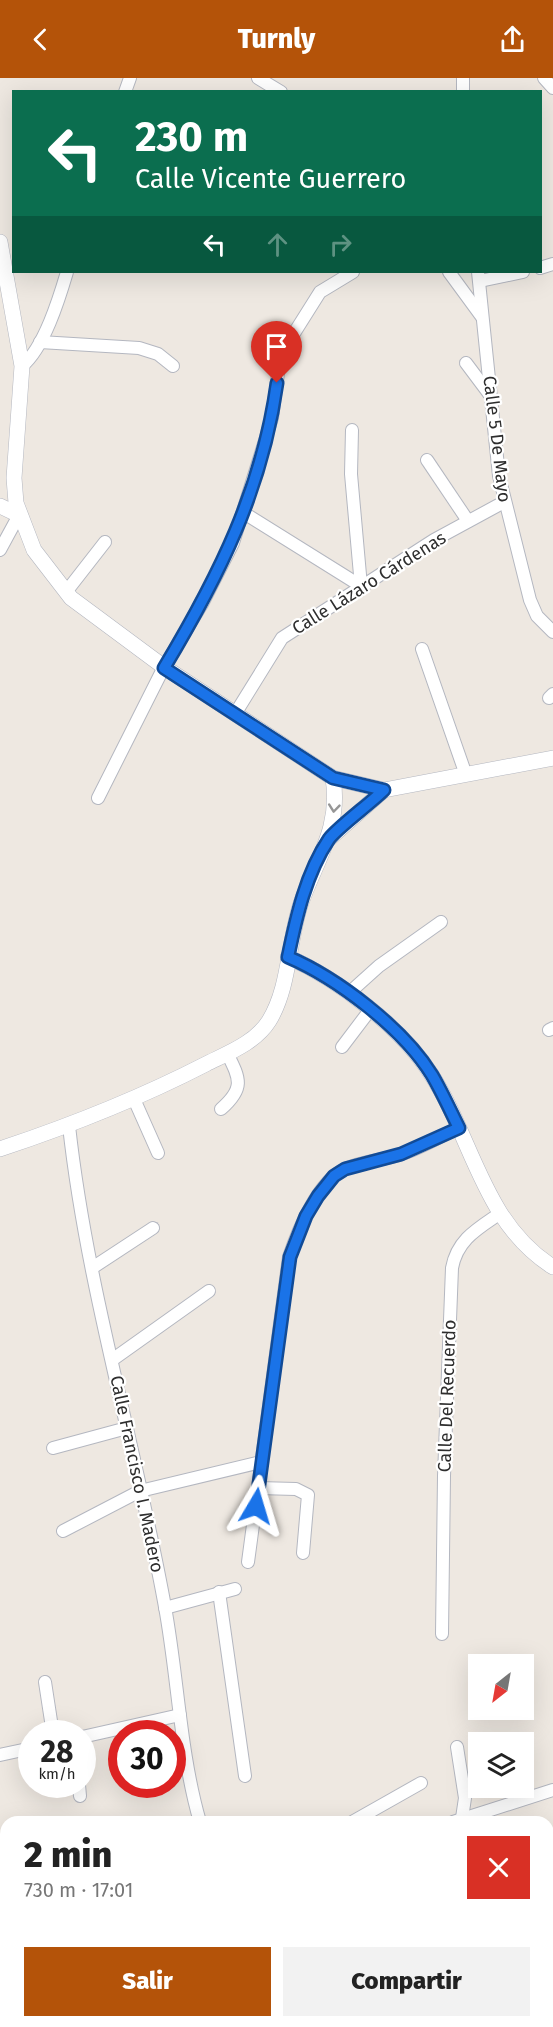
<!DOCTYPE html>
<html lang="es">
<meta charset="utf-8">
<style>
body{margin:0;font-family:"Fira Sans",sans-serif;background:#f2f2f2;color:#222;height:100vh;display:flex;flex-direction:column;font-size:22px;white-space:nowrap}
*{box-sizing:border-box;margin:0}
p{font-size:20px;color:#767676}
.icon{flex:none;width:33px;height:33px;fill:none;stroke:currentColor;stroke-width:2;stroke-linecap:round;stroke-linejoin:round}
.map{position:relative;flex:1;overflow:hidden}
.drawer{position:absolute;left:0px;top:1738px;width:554px;height:212px;display:flex;flex-direction:column;background:#fff;border-radius:18px 18px 0 0;box-shadow:0 6px 24px #0002}
.drawer>*{flex:none}
.banner{position:absolute;left:12px;top:12px;width:530px;height:183px;border-radius:0px;box-shadow:0 6px 24px #0002;background:#0b6e4f;color:#fff;overflow:hidden}
.needle{width:39px;rotate:211deg}
.fabs{position:absolute;left:468px;top:1576px;display:grid;gap:12px}
.fabs a{display:grid;place-items:center;width:66px;height:66px;border-radius:0px;background:#fff;box-shadow:0 6px 24px #0002;font-size:30px}
.speed{position:absolute;left:18px;top:1642px;display:flex;gap:12px;font-size:30px;font-weight:700;text-align:center}
.speed>*{display:grid;place-content:center;width:78px;height:78px;border-radius:50%;background:#fff;box-shadow:0 6px 24px #0002;line-height:1}
.speed small{font-size:15px;font-weight:400}
.speed .limit{border:9px solid #d22;background:#fff;color:#111}
.pin{position:absolute;display:grid;place-items:center;width:51px;height:51px;color:#fff;margin:-62px -26px;border-radius:50% 50% 50% 0;rotate:-45deg;box-shadow:0 0 6px #0007}
.pin .icon{rotate:45deg}
.me{position:absolute;width:66px;margin:-33px;rotate:7deg;stroke-linejoin:round;filter:drop-shadow(0 0 4px #0008)}
.turn{display:flex;align-items:center;gap:21px;height:126px;padding:0 24px;font-size:27px}
.turn .icon{width:78px;height:78px;stroke-width:2.5}
.turn b{display:block;font-size:42px;line-height:51px}
.lanes{display:flex;align-items:center;height:57px;padding:0 24px;background:#0003;justify-content:center;gap:30px;direction:ltr}
.lanes .off{opacity:.35}
.round{display:grid;place-items:center;flex:none;width:63px;height:63px;border-radius:0px;background:#f2f2f2}
.headline{display:flex;align-items:center;justify-content:space-between;height:102px;padding:0 24px}
h1{font-size:36px;font-weight:800;line-height:45px}
.button{display:flex;gap:12px;margin-top:auto;padding:12px 24px}
.button a{flex:1;height:69px;border-radius:0px;background:#b45309;color:#fff;font-size:24px;font-weight:800;line-height:69px;text-align:center}
.button a+a{background:#f2f2f2;color:#222}
header{display:flex;justify-content:space-between;align-items:center;height:78px;padding:0 24px;background:#b45309;color:#fff;font-size:27px;font-weight:800}
.map>svg:first-child{display:block}
</style>
<header><svg class="icon" aria-label="back" viewBox="0 0 24 24"><path d="M15 5l-7 7 7 7"/></svg>Turnly<svg class="icon" aria-label="share" viewBox="0 0 24 24"><path d="M12 15V3M7 8l5-5 5 5M5 13v7h14v-7"/></svg></header>
<div class="map">
<svg width="553" height="1949" viewBox="0 0 553 1949">
<rect width="100%" height="100%" fill="#eee8e1"/>
<g fill="none" stroke-linecap="round" stroke-linejoin="round">
<g stroke="#b4b7c0" stroke-width="14">
<g id="minor">
<polyline points="258,0 281,14"/>
<polyline points="463,0 463,14"/>
<polyline points="544,0 553,10"/>
<polyline points="125,14 130,0"/>
<polyline points="540,190 553,186"/>
<polyline points="449,194 482,239"/>
<polyline points="478,194 499,398 530,522 537,538 553,554"/>
<polyline points="480,203 523,194"/>
<polyline points="40,264 139,270 158,276 173,288"/>
<polyline points="466,285 490,317"/>
<path d="M22,288C44,270 59,221 67,194"/>
<polyline points="352,352 351,396 361,508"/>
<polyline points="427,382 468,443"/>
<polyline points="244,435 361,508"/>
<polyline points="0,472 19,437"/>
<polyline points="66,514 105,464"/>
<polyline points="422,571 466,697"/>
<polyline points="549,620 553,616"/>
<polyline points="235,636 282,560 434,462 504,424"/>
<polyline points="98,720 164,589 202,526 233,465 272,340 279,288 286,268 320,214 353,194"/>
<polyline points="349,915 379,888 441,844"/>
<polyline points="549,952 553,950"/>
<polyline points="342,969 370,932"/>
<polyline points="134,1021 158,1075"/>
<path d="M221,1031C245,1010 240,1001 227,975"/>
<path d="M69,1048C87,1211 136,1368 165,1529C178,1600 180,1675 200,1744"/>
<polyline points="92,1190 153,1150"/>
<polyline points="112,1282 209,1213"/>
<polyline points="53,1370 127,1350"/>
<polyline points="258,1410 296,1411 308,1417 303,1475"/>
<polyline points="63,1453 140,1413 261,1384"/>
<path d="M248,1484L289,1179C298,1152 318,1103 345,1091C362,1083 382,1082 399,1077C420,1071 439,1059 458,1050"/>
<polyline points="219,1514 245,1698"/>
<polyline points="165,1530 235,1511"/>
<path d="M442,1556L444,1398L452,1190C457,1162 477,1151 499,1136"/>
<polyline points="45,1604 53,1656"/>
<polyline points="82,1659 180,1637"/>
<polyline points="457,1669 465,1720 462,1740"/>
<polyline points="0,1677 32,1670"/>
<polyline points="79,1707 80,1718"/>
<polyline points="352,1744 421,1705"/>
<polyline points="453,1744 553,1712"/>
<polyline points="0,1897 6,1901"/>
</g>
</g>
<g stroke="#b4b7c0" stroke-width="16">
<g id="tertiary">
<polyline points="0,164 22,288 14,400 16,425 34,472 71,520 164,589 333,700 384,712 553,680"/>
<polyline points="0,428 19,437"/>
<polyline points="330,760 384,712"/>
<path d="M288,879C338,901 402,950 431,996C473,1061 483,1145 553,1189"/>
<path d="M0,1071C72,1047 138,1021 206,986C228,975 255,965 269,943C290,909 288,863 301,825C317,780 341,750 333,700"/>
</g>
</g>
<polyline stroke="#c9c9c9" stroke-width="2" stroke-dasharray="4.5 3" stroke-linecap="butt" points="190,1949 194,1944"/>
<use href="#minor" stroke="#fff" stroke-width="12"/>
<use href="#tertiary" stroke="#fff" stroke-width="15"/>
</g>
<defs><path id="oneway-chevron" d="M-2-3.5L2.5 0L-2 3.5" fill="none" stroke-width="1.6" stroke-linecap="round" stroke-linejoin="round" transform="scale(1.5)"/></defs>
<use stroke="#969696" href="#oneway-chevron" transform="translate(334 730) rotate(96)"/>
<g fill="none" stroke-linecap="round" stroke-linejoin="round">
<g stroke="#114b97" stroke-width="15">
<path id="route" d="M256,1428L290,1179L306,1138L318,1118L334,1098L345,1091L401,1076L459,1050C450,1032 442,1014 432,997C403,950 337,900 288,879C296,840 306,795 329,761C338,749 371,725 384,712L333,700L164,590C219,498 262,412 277,305"/>
</g>
<use href="#route" stroke="#1a73e8" stroke-width="10"/>
</g>
<g text-anchor="middle" dominant-baseline="central" stroke-width="4.5" stroke-linejoin="round" paint-order="stroke">
<g font-size="18" fill="#2e2e2e" stroke="#fff">
<text transform="translate(497 361) rotate(83)">Calle 5 De Mayo</text>
<text transform="translate(369 505) rotate(-32)">Calle Lázaro Cárdenas</text>
<text transform="translate(447 1318) rotate(-88)">Calle Del Recuerdo</text>
<text transform="translate(137 1396) rotate(78)">Calle Francisco I. Madero</text>
</g>
</g>
</svg>
<div class="fabs">
<a><svg class="needle" viewBox="-14 -14 28 28"><path d="M0-13l5 13h-10z" fill="#e53935"/><path d="M0 13l5-13h-10z" fill="#767676"/></svg></a>
<a><svg class="icon" aria-label="layers" viewBox="0 0 24 24"><path d="M12 4l9 5-9 5-9-5zM3 14l9 5 9-5"/></svg></a>
</div>
<div class="speed"><div>28<small>km/h</small></div><div class="limit">30</div></div>
<div class="pin" style="left:277px;top:305px;background:#d93025"><svg class="icon" aria-label="arrive" viewBox="0 0 24 24"><path d="M6 21V4h12l-3 4 3 4H6"/></svg></div>
<svg class="me" style="left:256px;top:1428px" viewBox="-20 -20 40 40"><path d="M0-17L14 15 0 8-14 15z" fill="#1a73e8" stroke="#fff" stroke-width="4"/></svg>
<div class="banner">
<div class="turn"><svg class="icon" aria-label="left" viewBox="0 0 24 24"><path d="M17 20v-9H6M10 6l-5 5 5 5"/></svg><div><b>230 m</b>Calle Vicente Guerrero</div></div>
<div class="lanes"><svg class="icon" aria-label="left" viewBox="0 0 24 24"><path d="M17 20v-9H6M10 6l-5 5 5 5"/></svg><svg class="icon off" aria-label="ahead" viewBox="0 0 24 24"><path d="M12 20V5M6 11l6-6 6 6"/></svg><svg class="icon off" aria-label="right" viewBox="0 0 24 24"><path d="M7 20v-9h11M14 6l5 5-5 5"/></svg></div>
</div>
<section class="drawer">
<div class="headline"><div><h1>2 min</h1><p>730 m · 17:01</p></div><a class="round" style="background:#d93025;color:#fff"><svg class="icon" aria-label="close" viewBox="0 0 24 24"><path d="M6 6l12 12M18 6L6 18"/></svg></a></div>
<div class="button"><a>Salir</a><a>Compartir</a></div>
</section>
</div>
